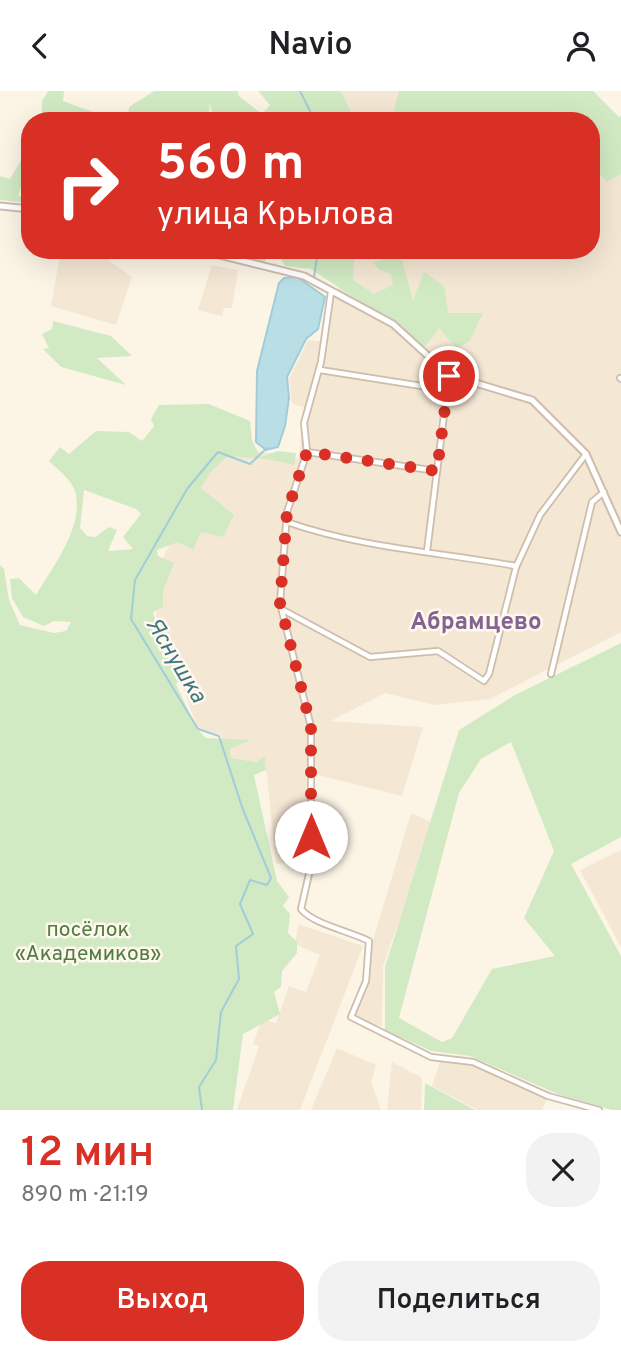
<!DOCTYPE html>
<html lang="ru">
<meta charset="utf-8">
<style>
body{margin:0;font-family:Overpass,sans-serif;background:#f2f2f2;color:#202124;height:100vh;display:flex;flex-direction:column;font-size:26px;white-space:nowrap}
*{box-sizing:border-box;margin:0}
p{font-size:23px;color:#757577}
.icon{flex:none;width:38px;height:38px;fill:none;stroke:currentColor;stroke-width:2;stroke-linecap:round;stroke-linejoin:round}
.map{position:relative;height:1019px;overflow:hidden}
.side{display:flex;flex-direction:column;background:#fff;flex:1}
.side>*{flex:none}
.top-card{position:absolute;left:21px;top:21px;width:579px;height:147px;border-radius:28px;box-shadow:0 7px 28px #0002;background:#d93025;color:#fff;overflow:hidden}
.pin{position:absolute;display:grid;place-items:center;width:60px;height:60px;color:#fff;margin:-30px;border:4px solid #fff;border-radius:50%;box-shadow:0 2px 7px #0007}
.me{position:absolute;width:77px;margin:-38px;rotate:0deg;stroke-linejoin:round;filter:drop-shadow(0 0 5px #0008)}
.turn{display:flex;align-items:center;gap:24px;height:147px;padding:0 21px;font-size:32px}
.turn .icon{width:91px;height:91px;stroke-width:2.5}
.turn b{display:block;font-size:49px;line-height:60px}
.round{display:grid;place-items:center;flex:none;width:74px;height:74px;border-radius:28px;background:#f2f2f2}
.summary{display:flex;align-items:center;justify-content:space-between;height:119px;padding:0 21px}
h1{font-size:42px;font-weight:600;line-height:52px;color:#d93025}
.primary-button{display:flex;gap:14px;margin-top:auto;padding:14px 21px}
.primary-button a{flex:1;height:80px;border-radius:28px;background:#d93025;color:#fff;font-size:28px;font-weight:600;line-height:80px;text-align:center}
.primary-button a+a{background:#f2f2f2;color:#202124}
header{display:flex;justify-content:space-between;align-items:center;height:91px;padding:0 21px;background:#fff;font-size:32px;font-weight:600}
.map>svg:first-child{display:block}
</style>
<header><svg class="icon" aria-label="back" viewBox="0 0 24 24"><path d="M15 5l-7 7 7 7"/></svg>Navio<svg class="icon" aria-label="person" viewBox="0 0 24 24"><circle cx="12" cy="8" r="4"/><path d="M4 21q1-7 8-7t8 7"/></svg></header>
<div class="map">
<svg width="621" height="1019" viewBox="0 0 621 1019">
<rect width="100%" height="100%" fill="#fcf5e6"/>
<g fill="#f4e7d4">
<polygon points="319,0 529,0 528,30 337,30"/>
<polygon points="592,57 621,61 621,541 490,608 435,614 385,602 331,630 423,636 402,705 306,681 309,765 306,770 276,773 265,666 256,671 231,667 230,658 249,650 222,649 221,643 198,638 156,524 162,469 182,428 217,445 230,423 196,399 224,355 299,367 304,316 292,313 289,288 308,249 327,251 334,205 341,188 317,159 592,159"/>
<polygon points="61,159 94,159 132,186 116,234 51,215"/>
<polygon points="212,174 238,179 232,217 224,217 222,225 198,219"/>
<polygon points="411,722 433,732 383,875 382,935 371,934 355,925 368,893 371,856"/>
<polygon points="621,759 621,856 580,779"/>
<polygon points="298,833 363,855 300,1019 237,1019 259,955 253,953 262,928 276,932 289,895 306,901 320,864 295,853"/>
<polygon points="337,957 376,974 371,991 381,1019 311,1019"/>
<polygon points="441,968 479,976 547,1008 542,1019 478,1019 432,995"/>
<polygon points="392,971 422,987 421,1019 387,1019"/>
</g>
<g fill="#d2eac4" fill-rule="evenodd">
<polygon points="48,0 64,0 63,10 93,21 71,30 42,30 42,10"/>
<polygon points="154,0 238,0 239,5 262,23 270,14 258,0 341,0 355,30 215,30 209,11 210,30 127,30 129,16"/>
<polygon points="399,0 593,0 619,26 621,25 621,83 607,91 592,75 592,30 373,30 394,20"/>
<polygon points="30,54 30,68 18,105 30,106 30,112 0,109 0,85 10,88"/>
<polygon points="210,159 330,159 330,163 354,167 353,189 374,203 393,194 391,183 380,179 373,172 400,161 413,210 424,181 444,195 448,222 483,222 469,251 456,257 439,237 423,258 396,231 374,220 311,178 285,175 279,164 270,162 264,172"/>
<polygon points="53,230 111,245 132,265 97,267 126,294 61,276 43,258 49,257 42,243 52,238"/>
<path d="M209,313L250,330L252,349L260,366L278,360L296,362L294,374C271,368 250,365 226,366L210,382L201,397L234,424L223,446L201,441L193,459L178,451L157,459L158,465L174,472L163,500V516L153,521L168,567H181L189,582L176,593L196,637L206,647L251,649L230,658L231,667L256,671L265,665L266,679L254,684L277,790L289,806L283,815L290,823L288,842L297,851V862L282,880L281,896L274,901L280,923L243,943L233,1019H0V474L4,478L9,509L20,534L54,542L66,540L71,531L54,530L44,535L23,526L12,507L10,488L19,487L36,504C53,475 82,439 76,404C74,390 58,379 49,370L60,356L69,363L96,340L129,341L142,350L154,335L151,328L159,314ZM84,399L136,418L141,423L123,446L133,458L108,460L117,439L109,436L95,446L87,445L80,437Z"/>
<path d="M621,552V746L571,773L621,865V1019H612L560,1004L470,965L431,960L385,939V876L459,639L515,604ZM511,651L554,760L524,827L555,865L492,878L452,947L442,951L399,927L459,702L481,668Z"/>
<polygon points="425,992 475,1019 424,1019"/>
</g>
<polygon fill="#badee6" stroke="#a0cdd8" stroke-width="2" points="297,186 325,206 318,238 306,248 287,286 289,307 285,335 278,356 266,359 256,351 257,280 279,192 284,187"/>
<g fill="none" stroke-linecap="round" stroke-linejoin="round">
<g stroke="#a0cdd8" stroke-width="2">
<polyline points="300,0 315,30"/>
<polyline points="314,186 318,159"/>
<polyline points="202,1019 199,996 216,969 221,921 239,888 236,855 253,843 240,813 250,789 267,794 271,787 242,716 219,645 198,638 131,528 135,489 187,398 218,361 250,373 267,357"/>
</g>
<g stroke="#cebdac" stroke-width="8">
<g id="minor">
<path d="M331,201L321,271L304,332L307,361L287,421L280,512L311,636V774L301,818C313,833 349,840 369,850L366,890L351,926L431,966L473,971L548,1005L599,1019"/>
<polyline points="320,279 447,299"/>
<polyline points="620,287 621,288"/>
<polyline points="307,361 437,380"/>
<path d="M287,431C361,457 439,461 516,475"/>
<polyline points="427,460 449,284"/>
<polyline points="283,519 370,566 438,560 484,590 489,583 516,476 540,424 586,363"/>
<polyline points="551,583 592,411 604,401"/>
</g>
</g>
<g stroke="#cebdac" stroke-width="9">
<g id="tertiary">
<polyline points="0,115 30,118"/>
<polyline points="199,159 304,185 393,233 449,284 532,309 586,363 621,441"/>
</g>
</g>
<use href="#minor" stroke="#fff" stroke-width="4.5"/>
<use href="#tertiary" stroke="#fff" stroke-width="5"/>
</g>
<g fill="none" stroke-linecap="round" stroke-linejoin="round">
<polyline stroke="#d93025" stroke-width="12" stroke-dasharray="0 21.6" points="311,746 311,636 280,512 287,421 307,361 437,380 449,285"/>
</g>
<g text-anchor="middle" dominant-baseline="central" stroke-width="5" stroke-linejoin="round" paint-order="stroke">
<g font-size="21" fill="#517c42" stroke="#fff8ec">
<text x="88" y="839">посёлок<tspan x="88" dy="24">«Академиков»</tspan></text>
</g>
<g font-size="23" font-style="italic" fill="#407583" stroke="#fff8ec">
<text transform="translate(175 570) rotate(59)">Яснушка</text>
</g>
<g font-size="24" font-weight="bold" fill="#846293" stroke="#fff8ec">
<text x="476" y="532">Абрамцево</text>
</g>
</g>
</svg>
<div class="pin" style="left:449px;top:285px;background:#d93025"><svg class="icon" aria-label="arrive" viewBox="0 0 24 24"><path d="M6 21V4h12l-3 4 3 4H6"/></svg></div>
<svg class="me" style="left:311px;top:746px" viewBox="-20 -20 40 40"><circle r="19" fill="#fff"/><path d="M0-13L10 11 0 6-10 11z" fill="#d93025"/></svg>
<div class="top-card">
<div class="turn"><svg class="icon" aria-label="right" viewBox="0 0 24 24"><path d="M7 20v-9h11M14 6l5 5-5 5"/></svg><div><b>560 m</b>улица Крылова</div></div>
</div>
</div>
<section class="side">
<div class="summary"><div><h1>12 мин</h1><p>890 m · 21:19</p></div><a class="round"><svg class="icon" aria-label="close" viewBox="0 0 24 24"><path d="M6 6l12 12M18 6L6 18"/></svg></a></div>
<div class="primary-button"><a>Выход</a><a>Поделиться</a></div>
</section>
